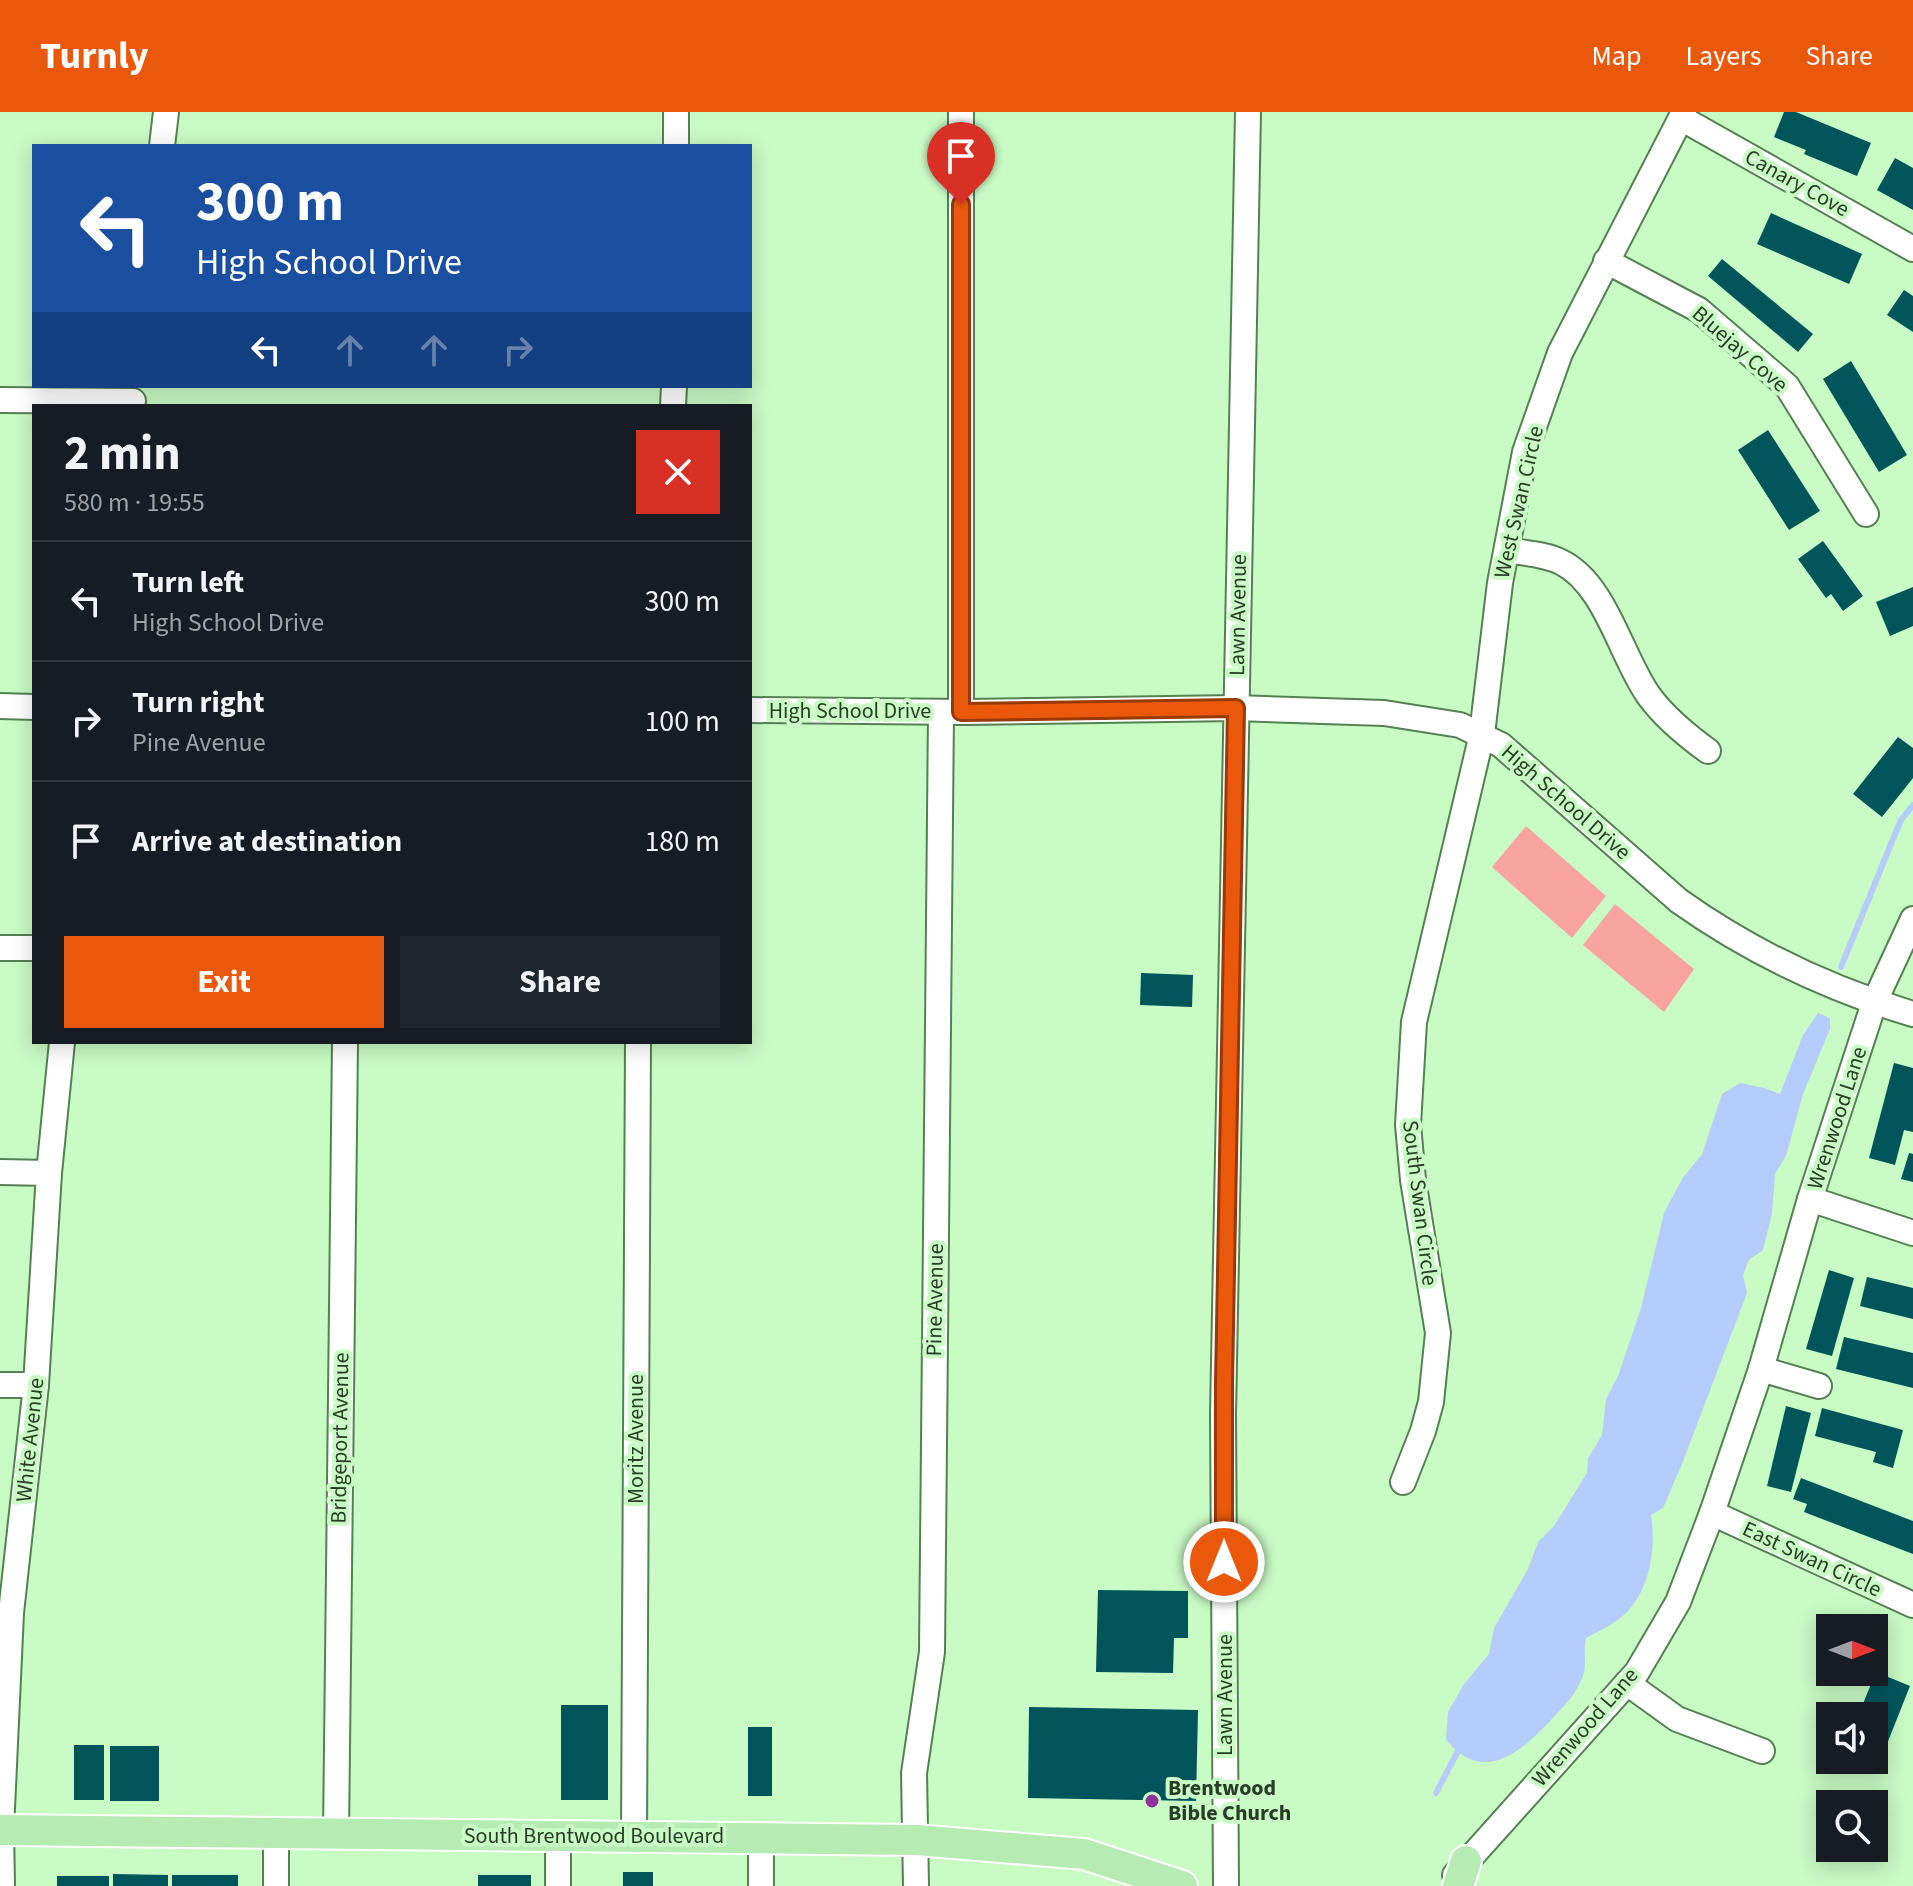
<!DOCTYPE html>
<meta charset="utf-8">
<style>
body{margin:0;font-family:"Source Sans 3",sans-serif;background:#20242c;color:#f1f3f6;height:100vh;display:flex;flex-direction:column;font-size:30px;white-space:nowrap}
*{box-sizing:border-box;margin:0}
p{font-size:26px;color:#9ea1a6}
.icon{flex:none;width:44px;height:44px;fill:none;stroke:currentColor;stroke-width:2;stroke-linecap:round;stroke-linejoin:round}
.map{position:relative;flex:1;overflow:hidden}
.drawer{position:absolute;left:32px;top:292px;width:720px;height:640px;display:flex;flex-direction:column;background:#171b24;border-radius:0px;box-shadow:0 4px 20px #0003}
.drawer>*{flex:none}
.hud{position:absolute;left:32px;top:32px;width:720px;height:244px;border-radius:0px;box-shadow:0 4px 20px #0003;background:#1a4fa0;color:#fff;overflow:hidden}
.needle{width:52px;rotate:90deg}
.buttons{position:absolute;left:1816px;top:1502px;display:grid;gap:16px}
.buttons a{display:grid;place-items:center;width:72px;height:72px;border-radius:0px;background:#171b24;box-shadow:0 4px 20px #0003;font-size:40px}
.pin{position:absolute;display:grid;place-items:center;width:68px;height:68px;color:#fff;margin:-82px -34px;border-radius:50% 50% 50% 0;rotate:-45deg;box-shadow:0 0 8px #0007}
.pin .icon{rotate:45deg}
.me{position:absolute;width:88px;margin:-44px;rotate:0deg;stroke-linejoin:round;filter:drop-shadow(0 0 6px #0008)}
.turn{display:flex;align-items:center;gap:28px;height:168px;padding:0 32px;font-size:36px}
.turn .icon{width:104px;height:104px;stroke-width:2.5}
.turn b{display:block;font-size:56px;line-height:68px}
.lanes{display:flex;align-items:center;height:76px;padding:0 32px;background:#0003;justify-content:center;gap:40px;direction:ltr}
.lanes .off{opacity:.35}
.round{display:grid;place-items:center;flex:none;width:84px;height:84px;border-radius:0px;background:#20242c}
.head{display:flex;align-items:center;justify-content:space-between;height:136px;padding:0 32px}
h1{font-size:48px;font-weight:700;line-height:60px}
.button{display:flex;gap:16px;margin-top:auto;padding:16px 32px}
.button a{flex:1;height:92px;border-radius:0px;background:#ea580c;color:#fff;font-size:32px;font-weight:700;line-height:92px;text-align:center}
.button a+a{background:#20242c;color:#f1f3f6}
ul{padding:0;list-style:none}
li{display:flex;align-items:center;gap:24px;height:120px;padding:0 32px;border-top:2px solid #363941}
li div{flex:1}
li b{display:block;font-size:30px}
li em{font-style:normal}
header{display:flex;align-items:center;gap:48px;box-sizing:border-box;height:112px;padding:0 40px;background:#ea580c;color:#fff}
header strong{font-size:38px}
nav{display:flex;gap:44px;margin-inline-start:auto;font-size:28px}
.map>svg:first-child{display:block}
</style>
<header>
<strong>Turnly</strong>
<nav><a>Map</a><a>Layers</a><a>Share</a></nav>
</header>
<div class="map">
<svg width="1913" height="1774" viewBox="0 0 1913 1774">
<rect width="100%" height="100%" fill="#c9fbc5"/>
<g fill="#f9a49f">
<polygon points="1526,714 1606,784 1572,826 1492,755"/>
<polygon points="1615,792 1694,857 1664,900 1583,833"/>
</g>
<path fill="#b5cdfc" d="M1818,901L1830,906V917L1803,982L1786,1044L1775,1062L1772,1101L1763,1138L1749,1148L1743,1163L1747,1181L1682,1352L1663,1396L1651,1403C1657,1437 1649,1485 1619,1507C1609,1515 1597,1520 1586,1526C1583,1538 1587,1553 1583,1564C1576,1583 1563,1595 1550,1609C1519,1642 1483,1672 1446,1628L1448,1600L1464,1572L1489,1542L1494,1516L1528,1457L1538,1430L1554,1414L1587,1361L1588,1346L1602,1323L1606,1287L1618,1264L1641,1196L1664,1101L1682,1067L1702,1042L1722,982L1740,971L1764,976L1780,982L1803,923Z"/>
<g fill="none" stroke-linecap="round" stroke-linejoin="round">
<g stroke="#b5cdfc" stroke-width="6">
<polyline points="1841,855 1893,727 1901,708 1913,693"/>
<polyline points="1436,1681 1460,1635"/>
</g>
</g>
<g fill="#00555b">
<polygon points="1784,0 1796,0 1871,31 1857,64 1804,42 1806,38 1774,25"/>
<polygon points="1895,46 1913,56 1913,98 1877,78"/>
<polygon points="1771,101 1862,142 1849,172 1757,132"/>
<polygon points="1722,147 1813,222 1798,240 1708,164"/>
<polygon points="1904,178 1913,184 1913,220 1887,203"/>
<polygon points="1851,249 1907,343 1879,360 1823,267"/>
<polygon points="1768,318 1820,399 1789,418 1738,338"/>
<polygon points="1823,429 1863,484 1843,499 1831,482 1826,486 1798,447"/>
<polygon points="1913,475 1913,514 1890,524 1876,490"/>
<polygon points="1898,625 1913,636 1913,666 1882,705 1853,682"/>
<polygon points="1141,861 1193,863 1192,895 1140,893"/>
<polygon points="1894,951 1913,956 1913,1020 1904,1018 1895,1053 1869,1046"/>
<polygon points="1909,1041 1913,1042 1913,1070 1901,1067"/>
<polygon points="1829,1158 1854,1166 1832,1244 1806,1237"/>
<polygon points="1867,1165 1913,1176 1913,1207 1860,1194"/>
<polygon points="1844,1225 1913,1241 1913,1276 1836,1257"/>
<polygon points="1786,1294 1811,1301 1791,1380 1767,1374"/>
<polygon points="1822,1296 1903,1318 1893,1356 1873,1350 1876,1340 1815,1324"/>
<polygon points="1801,1366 1913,1409 1913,1442 1804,1400 1807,1392 1793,1387"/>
<polygon points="1098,1478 1188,1479 1188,1526 1174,1526 1173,1561 1096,1560"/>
<polygon points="1876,1560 1910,1574 1875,1662 1840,1648 1874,1648 1874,1604 1858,1604"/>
<rect x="561" y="1593" width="47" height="95"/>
<polygon points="1029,1595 1198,1598 1196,1689 1028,1686"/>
<rect x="748" y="1615" width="24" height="69"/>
<rect x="74" y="1633" width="30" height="55"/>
<rect x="110" y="1634" width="49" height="55"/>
<rect x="623" y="1760" width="30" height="14"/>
<polygon points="113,1762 168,1763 168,1774 113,1774"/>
<rect x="172" y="1763" width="66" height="11"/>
<rect x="478" y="1763" width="53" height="11"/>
<rect x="57" y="1764" width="52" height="10"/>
</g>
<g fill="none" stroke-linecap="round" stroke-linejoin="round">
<g stroke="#548152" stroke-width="28">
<g id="minor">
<polyline points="1681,6 1913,137"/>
<polyline points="162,34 166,0"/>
<polyline points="676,34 676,0"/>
<polyline points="1606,149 1699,198 1787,274 1866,402"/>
<polyline points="0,288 133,289"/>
<polyline points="673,294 674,274"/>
<path d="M1507,438C1524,441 1545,442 1561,450C1606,472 1621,545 1649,584C1665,606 1686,623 1708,639"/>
<polyline points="0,594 34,595"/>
<path d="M750,598L966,600L1236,596L1384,601L1460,613L1501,633L1679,789C1751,840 1829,877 1913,902"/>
<polyline points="961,600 961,0"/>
<polyline points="0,836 34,836"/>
<polyline points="0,1060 49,1061"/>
<polyline points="1810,1087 1913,1121"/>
<polyline points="1761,1257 1819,1274"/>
<polyline points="0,1273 36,1273"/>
<polyline points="1403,1370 1423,1319 1431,1290 1438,1221 1413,1068 1408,1013 1414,910 1482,622 1500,471 1525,340 1560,241 1684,0"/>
<polyline points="1712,1401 1913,1493"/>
<polyline points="1627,1571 1677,1607 1762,1639"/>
<polyline points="336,1723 345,930"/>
<polyline points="634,1723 638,930"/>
<polyline points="761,1726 761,1774"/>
<polyline points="1455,1763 1637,1560 1678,1490 1712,1401 1761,1257 1810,1087 1874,891 1913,807"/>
<polyline points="2,1774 1,1718 11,1501 36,1273 49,1061 62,930"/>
<polyline points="276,1774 276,1722"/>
<polyline points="558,1774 558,1723"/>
<polyline points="916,1774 914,1661 932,1540 941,600"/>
<polyline points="1226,1774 1223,1303 1248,0"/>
</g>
</g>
<g stroke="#fff" stroke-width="34">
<g id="major">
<polyline points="0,1718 917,1728 1084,1742 1182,1774"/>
<polyline points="1458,1774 1466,1749"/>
</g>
</g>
<use href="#minor" stroke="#fff" stroke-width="24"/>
<use href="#major" stroke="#b6ebb3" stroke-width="30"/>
</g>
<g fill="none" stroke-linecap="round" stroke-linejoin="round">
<g stroke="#983908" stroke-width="20">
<polyline id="route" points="961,92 961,600 1236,596 1224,1272 1224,1450"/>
</g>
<use href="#route" stroke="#ea580c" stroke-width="14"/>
</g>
<circle fill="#8f329b" stroke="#c9fbc5" stroke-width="3" cx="1152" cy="1689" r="8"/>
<g text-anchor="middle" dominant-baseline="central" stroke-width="8" stroke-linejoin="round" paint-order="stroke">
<g font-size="22" fill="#293c27" stroke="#c9fbc5">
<text transform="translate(1797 71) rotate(29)">Canary Cove</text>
<text transform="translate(1740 237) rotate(41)">Bluejay Cove</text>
<text transform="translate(1519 390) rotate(-77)">West Swan Circle</text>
<text transform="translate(1238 503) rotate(-89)">Lawn Avenue</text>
<text x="850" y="599">High School Drive</text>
<text transform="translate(1566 690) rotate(41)">High School Drive</text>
<text transform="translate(1837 1006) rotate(-72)">Wrenwood Lane</text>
<text transform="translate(1420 1091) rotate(83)">South Swan Circle</text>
<text transform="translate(935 1188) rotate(-89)">Pine Avenue</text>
<text transform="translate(340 1326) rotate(-89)">Bridgeport Avenue</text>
<text transform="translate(636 1327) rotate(-90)">Moritz Avenue</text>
<text transform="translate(30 1328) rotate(-84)">White Avenue</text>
<text transform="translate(1812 1447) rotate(25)">East Swan Circle</text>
<text transform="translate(1225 1583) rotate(-90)">Lawn Avenue</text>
<text transform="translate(1585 1615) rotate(-49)">Wrenwood Lane</text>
<text x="594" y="1724">South Brentwood Boulevard</text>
</g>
<g font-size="22" font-weight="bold" fill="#293c27" stroke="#c9fbc5" text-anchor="start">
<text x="1168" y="1676">Brentwood<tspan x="1168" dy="25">Bible Church</tspan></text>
</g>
</g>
</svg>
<div class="buttons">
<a><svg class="needle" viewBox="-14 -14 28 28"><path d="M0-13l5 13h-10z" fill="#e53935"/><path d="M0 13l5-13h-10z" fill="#9ea1a6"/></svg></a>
<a><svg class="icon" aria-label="sound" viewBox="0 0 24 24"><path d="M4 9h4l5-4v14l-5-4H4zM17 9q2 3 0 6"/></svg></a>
<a><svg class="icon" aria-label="search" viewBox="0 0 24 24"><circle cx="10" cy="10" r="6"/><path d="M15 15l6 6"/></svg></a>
</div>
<div class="pin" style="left:961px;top:92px;background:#d93025"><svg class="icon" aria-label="arrive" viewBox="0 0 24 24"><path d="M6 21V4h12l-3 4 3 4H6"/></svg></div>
<svg class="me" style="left:1224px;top:1450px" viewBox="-20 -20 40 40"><circle r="17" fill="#ea580c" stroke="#fff" stroke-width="3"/><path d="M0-11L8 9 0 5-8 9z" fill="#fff"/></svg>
<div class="hud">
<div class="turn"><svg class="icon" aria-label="left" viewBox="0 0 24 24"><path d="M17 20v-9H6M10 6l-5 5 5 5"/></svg><div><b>300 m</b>High School Drive</div></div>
<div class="lanes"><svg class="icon" aria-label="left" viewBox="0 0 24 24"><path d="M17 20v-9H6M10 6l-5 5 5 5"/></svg><svg class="icon off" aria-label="ahead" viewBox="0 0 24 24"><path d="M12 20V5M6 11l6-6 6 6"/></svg><svg class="icon off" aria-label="ahead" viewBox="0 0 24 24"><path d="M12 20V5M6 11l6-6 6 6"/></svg><svg class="icon off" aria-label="right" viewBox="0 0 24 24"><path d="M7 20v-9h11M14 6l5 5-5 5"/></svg></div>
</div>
<section class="drawer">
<div class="head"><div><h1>2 min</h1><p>580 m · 19:55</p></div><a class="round" style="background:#d93025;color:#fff"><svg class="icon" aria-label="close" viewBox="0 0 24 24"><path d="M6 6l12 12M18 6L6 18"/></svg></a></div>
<ul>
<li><svg class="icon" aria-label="left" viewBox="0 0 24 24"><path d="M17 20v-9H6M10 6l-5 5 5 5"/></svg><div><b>Turn left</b><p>High School Drive</p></div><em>300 m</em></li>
<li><svg class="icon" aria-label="right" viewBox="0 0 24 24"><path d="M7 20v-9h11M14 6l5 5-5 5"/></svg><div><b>Turn right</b><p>Pine Avenue</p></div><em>100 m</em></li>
<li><svg class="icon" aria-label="arrive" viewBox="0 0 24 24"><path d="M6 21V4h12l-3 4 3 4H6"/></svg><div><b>Arrive at destination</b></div><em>180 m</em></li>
</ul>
<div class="button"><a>Exit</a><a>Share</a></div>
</section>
</div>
